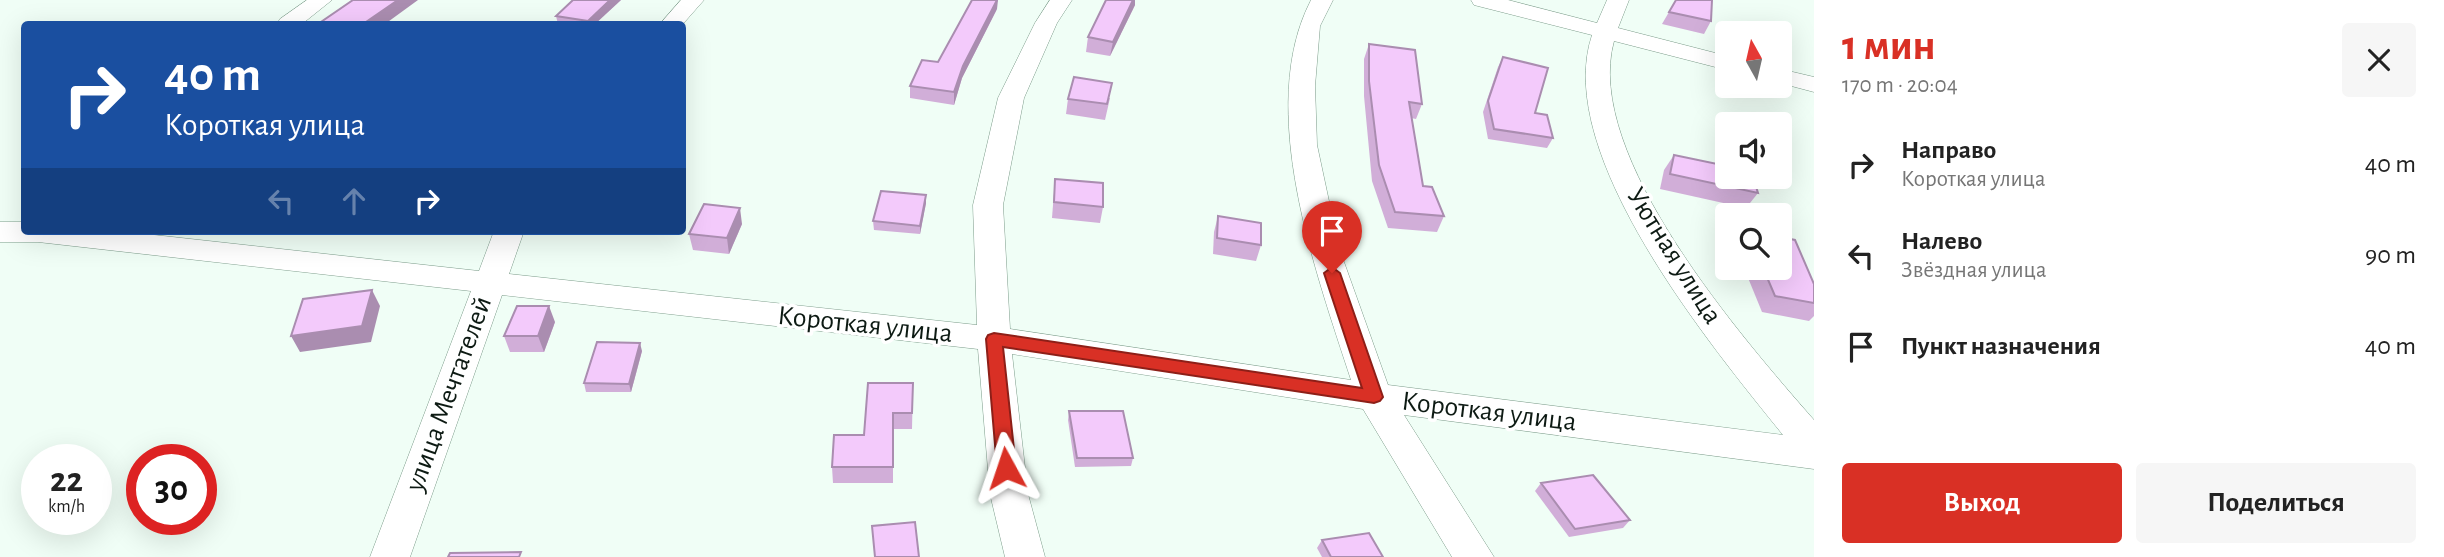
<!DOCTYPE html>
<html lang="ru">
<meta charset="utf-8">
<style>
body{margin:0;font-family:"Alegreya Sans",sans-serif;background:#f6f6f6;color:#222;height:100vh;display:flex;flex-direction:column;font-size:26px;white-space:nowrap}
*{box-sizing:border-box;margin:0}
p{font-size:23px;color:#767676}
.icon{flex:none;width:38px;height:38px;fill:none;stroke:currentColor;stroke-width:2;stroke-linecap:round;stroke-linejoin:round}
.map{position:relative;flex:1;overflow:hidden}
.sheet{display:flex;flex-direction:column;background:#fff;width:630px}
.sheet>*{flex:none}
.banner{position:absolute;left:21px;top:21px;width:665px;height:214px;border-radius:7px;box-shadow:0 7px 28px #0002;background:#1a4fa0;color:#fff;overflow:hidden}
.needle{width:46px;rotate:352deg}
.controls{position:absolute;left:1715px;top:21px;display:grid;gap:14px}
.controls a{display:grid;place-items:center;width:77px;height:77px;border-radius:7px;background:#fff;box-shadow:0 7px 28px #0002;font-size:35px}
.speed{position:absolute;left:21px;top:444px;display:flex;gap:14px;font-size:35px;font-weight:700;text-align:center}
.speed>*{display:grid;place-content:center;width:91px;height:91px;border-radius:50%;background:#fff;box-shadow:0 7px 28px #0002;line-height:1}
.speed small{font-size:18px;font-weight:400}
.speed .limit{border:10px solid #d22;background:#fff;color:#111}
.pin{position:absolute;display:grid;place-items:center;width:60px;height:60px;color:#fff;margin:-72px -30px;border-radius:50% 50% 50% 0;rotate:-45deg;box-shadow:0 0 7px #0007}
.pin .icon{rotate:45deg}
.me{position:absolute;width:77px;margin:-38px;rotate:355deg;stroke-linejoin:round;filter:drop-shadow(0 0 5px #0008)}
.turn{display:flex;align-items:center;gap:24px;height:147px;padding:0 28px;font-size:32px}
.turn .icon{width:91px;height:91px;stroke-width:2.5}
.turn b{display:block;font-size:49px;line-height:60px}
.lanes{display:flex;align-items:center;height:66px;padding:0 28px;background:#0003;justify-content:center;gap:35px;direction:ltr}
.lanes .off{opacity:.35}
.round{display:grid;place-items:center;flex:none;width:74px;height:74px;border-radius:7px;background:#f6f6f6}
.headline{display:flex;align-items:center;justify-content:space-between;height:119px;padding:0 28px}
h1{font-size:42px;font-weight:700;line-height:52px;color:#d93025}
.button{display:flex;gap:14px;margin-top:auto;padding:14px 28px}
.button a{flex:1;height:80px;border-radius:7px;background:#d93025;color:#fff;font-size:28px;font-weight:700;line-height:80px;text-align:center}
.button a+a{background:#f6f6f6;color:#222}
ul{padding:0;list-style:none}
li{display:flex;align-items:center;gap:21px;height:91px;padding:0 28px}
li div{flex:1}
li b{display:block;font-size:26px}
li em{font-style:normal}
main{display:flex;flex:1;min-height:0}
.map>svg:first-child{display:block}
</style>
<main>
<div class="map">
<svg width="1814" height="557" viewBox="0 0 1814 557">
<rect width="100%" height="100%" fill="#f0fef6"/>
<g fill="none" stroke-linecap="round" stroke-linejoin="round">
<g stroke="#7c9c8a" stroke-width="1">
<g id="minor">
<polygon points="307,0 332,0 302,24 277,24 280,19"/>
<polygon points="681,0 704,0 682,25 660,24"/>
<path d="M1050,0H1072L1057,23L1024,98L1003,205L1010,329L1351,380C1316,272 1255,108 1311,0H1333L1320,26L1315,86L1317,145L1339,248L1388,385L1783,435C1712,347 1552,154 1592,35L1474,5L1471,0H1508L1597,23L1607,0H1629L1618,28L1727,56V70L1614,41C1582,155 1744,340 1814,420V469L1404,415L1494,557H1452L1363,409L1012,354L1028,494L1045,557H1005L990,494L978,349L502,295L410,557H370L471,291L38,242H0V222H24V231H118L479,271L494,231H524L509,274L977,325L973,205L998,98L1035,23Z"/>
<polygon points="1780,69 1814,77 1814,92 1780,83"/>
</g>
</g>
<use href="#minor" fill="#fff" fill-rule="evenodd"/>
</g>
<g fill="#d1aed8">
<polygon points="573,0 621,0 595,24 558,24 556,16"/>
<polygon points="1106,0 1135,0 1135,5 1110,56 1086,52 1088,37"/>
<polygon points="997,9 962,78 954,105 910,98 910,86"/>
<polygon points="1669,12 1711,21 1704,34 1662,24"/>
<polygon points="1369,44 1422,104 1416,119 1411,118 1423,186 1444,216 1437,232 1388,228 1372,181 1364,96 1364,59"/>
<polygon points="1503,57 1535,113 1553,138 1547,148 1488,139 1483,112 1498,67"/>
<polygon points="1110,98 1105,120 1066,114 1068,99"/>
<polygon points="1674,155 1758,193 1746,208 1660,189 1664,170"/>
<polygon points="1055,179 1103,207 1100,223 1052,218"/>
<polygon points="926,195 926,203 920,234 874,230 873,221"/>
<polygon points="1218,216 1261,245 1256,261 1213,254 1214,232"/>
<polygon points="742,224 729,254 693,250 689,234"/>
<polygon points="1744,268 1780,268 1814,284 1814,316 1809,321 1762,312"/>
<polygon points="555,322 544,352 510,352 504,336"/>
<polygon points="642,351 631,392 586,392 584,383"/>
<polygon points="913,383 912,429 893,429 893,483 833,483 832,467"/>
<polygon points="1069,411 1133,458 1131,466 1075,467 1068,420"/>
<polygon points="1541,483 1630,520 1623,528 1569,537 1535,491"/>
<polygon points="1322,540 1383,557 1322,557 1317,548"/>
</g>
<g fill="#aa8db0">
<polygon points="398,0 418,0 385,24 363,24"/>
<polygon points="610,0 621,0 595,24 589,24 588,21"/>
<polygon points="997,0 998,0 997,9 962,78 954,105 954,92 963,66"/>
<polygon points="1133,0 1135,0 1135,5 1110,56 1113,42"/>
<polygon points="926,195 926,203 920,234 920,226"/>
<polygon points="740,208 742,224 729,254 727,238"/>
<polygon points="372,290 380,306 371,342 300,352 291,336"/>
<polygon points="549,306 555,322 544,352 538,336"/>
<polygon points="640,343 642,351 631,392 629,384"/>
</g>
<g fill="#f3cafb" stroke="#aa8db0" stroke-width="2">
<polygon points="353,0 398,0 363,24 318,24"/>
<polygon points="573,0 610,0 588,21 556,16"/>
<polygon points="972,0 997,0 963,66 954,92 910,86 922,60 938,62"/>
<polygon points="1106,0 1133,0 1113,42 1088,37"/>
<polygon points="1676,0 1712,0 1711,21 1669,12"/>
<polygon points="1369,44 1415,50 1422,104 1409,102 1423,186 1432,187 1444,216 1395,212 1379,165 1369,81"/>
<polygon points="1503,57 1548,68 1535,113 1547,115 1553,138 1494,129 1488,101"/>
<polygon points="1074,77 1112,83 1107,104 1068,99"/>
<polygon points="1674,155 1727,166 1727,177 1753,177 1758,193 1670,174"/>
<polygon points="1055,179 1103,183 1103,207 1054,202"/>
<polygon points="881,191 926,195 920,226 873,221"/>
<polygon points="704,204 740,208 727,238 689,234"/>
<polygon points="1218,216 1261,223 1261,245 1217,238"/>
<polygon points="1780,237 1795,240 1814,284 1814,303 1775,296 1763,268 1780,268"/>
<polygon points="372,290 362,326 291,336 303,299"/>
<polygon points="517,306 549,306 538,336 504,336"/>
<polygon points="597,342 640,343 629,384 584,383"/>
<polygon points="868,383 913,383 912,413 893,413 893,467 832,467 834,435 864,435"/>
<polygon points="1069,411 1123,411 1133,458 1077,458"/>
<polygon points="1593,475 1630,520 1575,529 1541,483"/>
<polygon points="915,522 919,557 875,557 872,526"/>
<polygon points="1369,533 1383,557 1331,557 1322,540"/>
<polygon points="521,552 519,557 448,557 450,553"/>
</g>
<polygon fill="#d93025" stroke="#8d1f18" stroke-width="2" points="1332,267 1340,273 1383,397 1380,401 1374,403 1003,347 1016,468 1013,474 1006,476 999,474 997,468 986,339 988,335 994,333 1362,388 1324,273"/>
<g text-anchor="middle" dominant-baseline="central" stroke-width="7" stroke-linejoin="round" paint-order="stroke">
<g font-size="28" fill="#0d1a13" stroke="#fff">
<text transform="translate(1674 256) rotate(58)">Уютная улица</text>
<text transform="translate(865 325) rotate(6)">Короткая улица</text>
<text transform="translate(449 394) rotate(-70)">улица Мечтателей</text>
<text transform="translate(1489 412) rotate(7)">Короткая улица</text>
</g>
</g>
</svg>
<div class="controls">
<a><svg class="needle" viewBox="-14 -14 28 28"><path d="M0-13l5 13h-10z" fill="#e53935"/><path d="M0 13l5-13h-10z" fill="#767676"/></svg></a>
<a><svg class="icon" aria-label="sound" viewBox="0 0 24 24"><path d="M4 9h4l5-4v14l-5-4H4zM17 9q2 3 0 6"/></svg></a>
<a><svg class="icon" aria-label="search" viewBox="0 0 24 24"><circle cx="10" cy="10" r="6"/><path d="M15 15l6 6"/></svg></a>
</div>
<div class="speed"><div>22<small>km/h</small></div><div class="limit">30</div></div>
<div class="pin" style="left:1332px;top:273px;background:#d93025"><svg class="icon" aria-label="arrive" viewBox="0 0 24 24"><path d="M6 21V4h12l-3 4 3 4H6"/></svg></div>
<svg class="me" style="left:1006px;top:468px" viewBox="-20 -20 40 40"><path d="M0-17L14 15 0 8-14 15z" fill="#d93025" stroke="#fff" stroke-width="4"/></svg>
<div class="banner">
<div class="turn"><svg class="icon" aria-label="right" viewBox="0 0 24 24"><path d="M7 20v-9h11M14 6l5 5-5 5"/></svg><div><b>40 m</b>Короткая улица</div></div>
<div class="lanes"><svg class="icon off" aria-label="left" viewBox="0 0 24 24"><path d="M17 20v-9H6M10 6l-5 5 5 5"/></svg><svg class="icon off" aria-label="ahead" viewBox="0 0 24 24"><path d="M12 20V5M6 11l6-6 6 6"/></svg><svg class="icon" aria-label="right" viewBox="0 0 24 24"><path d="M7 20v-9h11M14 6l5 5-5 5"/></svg></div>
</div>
</div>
<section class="sheet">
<div class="headline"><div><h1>1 мин</h1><p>170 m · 20:04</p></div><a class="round"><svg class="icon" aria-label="close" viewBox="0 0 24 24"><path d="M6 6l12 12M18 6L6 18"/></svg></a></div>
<ul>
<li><svg class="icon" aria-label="right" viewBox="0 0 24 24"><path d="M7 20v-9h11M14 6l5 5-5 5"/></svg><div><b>Направо</b><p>Короткая улица</p></div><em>40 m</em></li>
<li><svg class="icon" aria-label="left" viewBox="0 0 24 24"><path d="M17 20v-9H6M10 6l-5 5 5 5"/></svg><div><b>Налево</b><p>Звёздная улица</p></div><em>90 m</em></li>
<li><svg class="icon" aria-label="arrive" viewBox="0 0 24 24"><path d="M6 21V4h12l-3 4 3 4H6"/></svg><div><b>Пункт назначения</b></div><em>40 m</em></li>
</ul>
<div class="button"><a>Выход</a><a>Поделиться</a></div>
</section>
</main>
